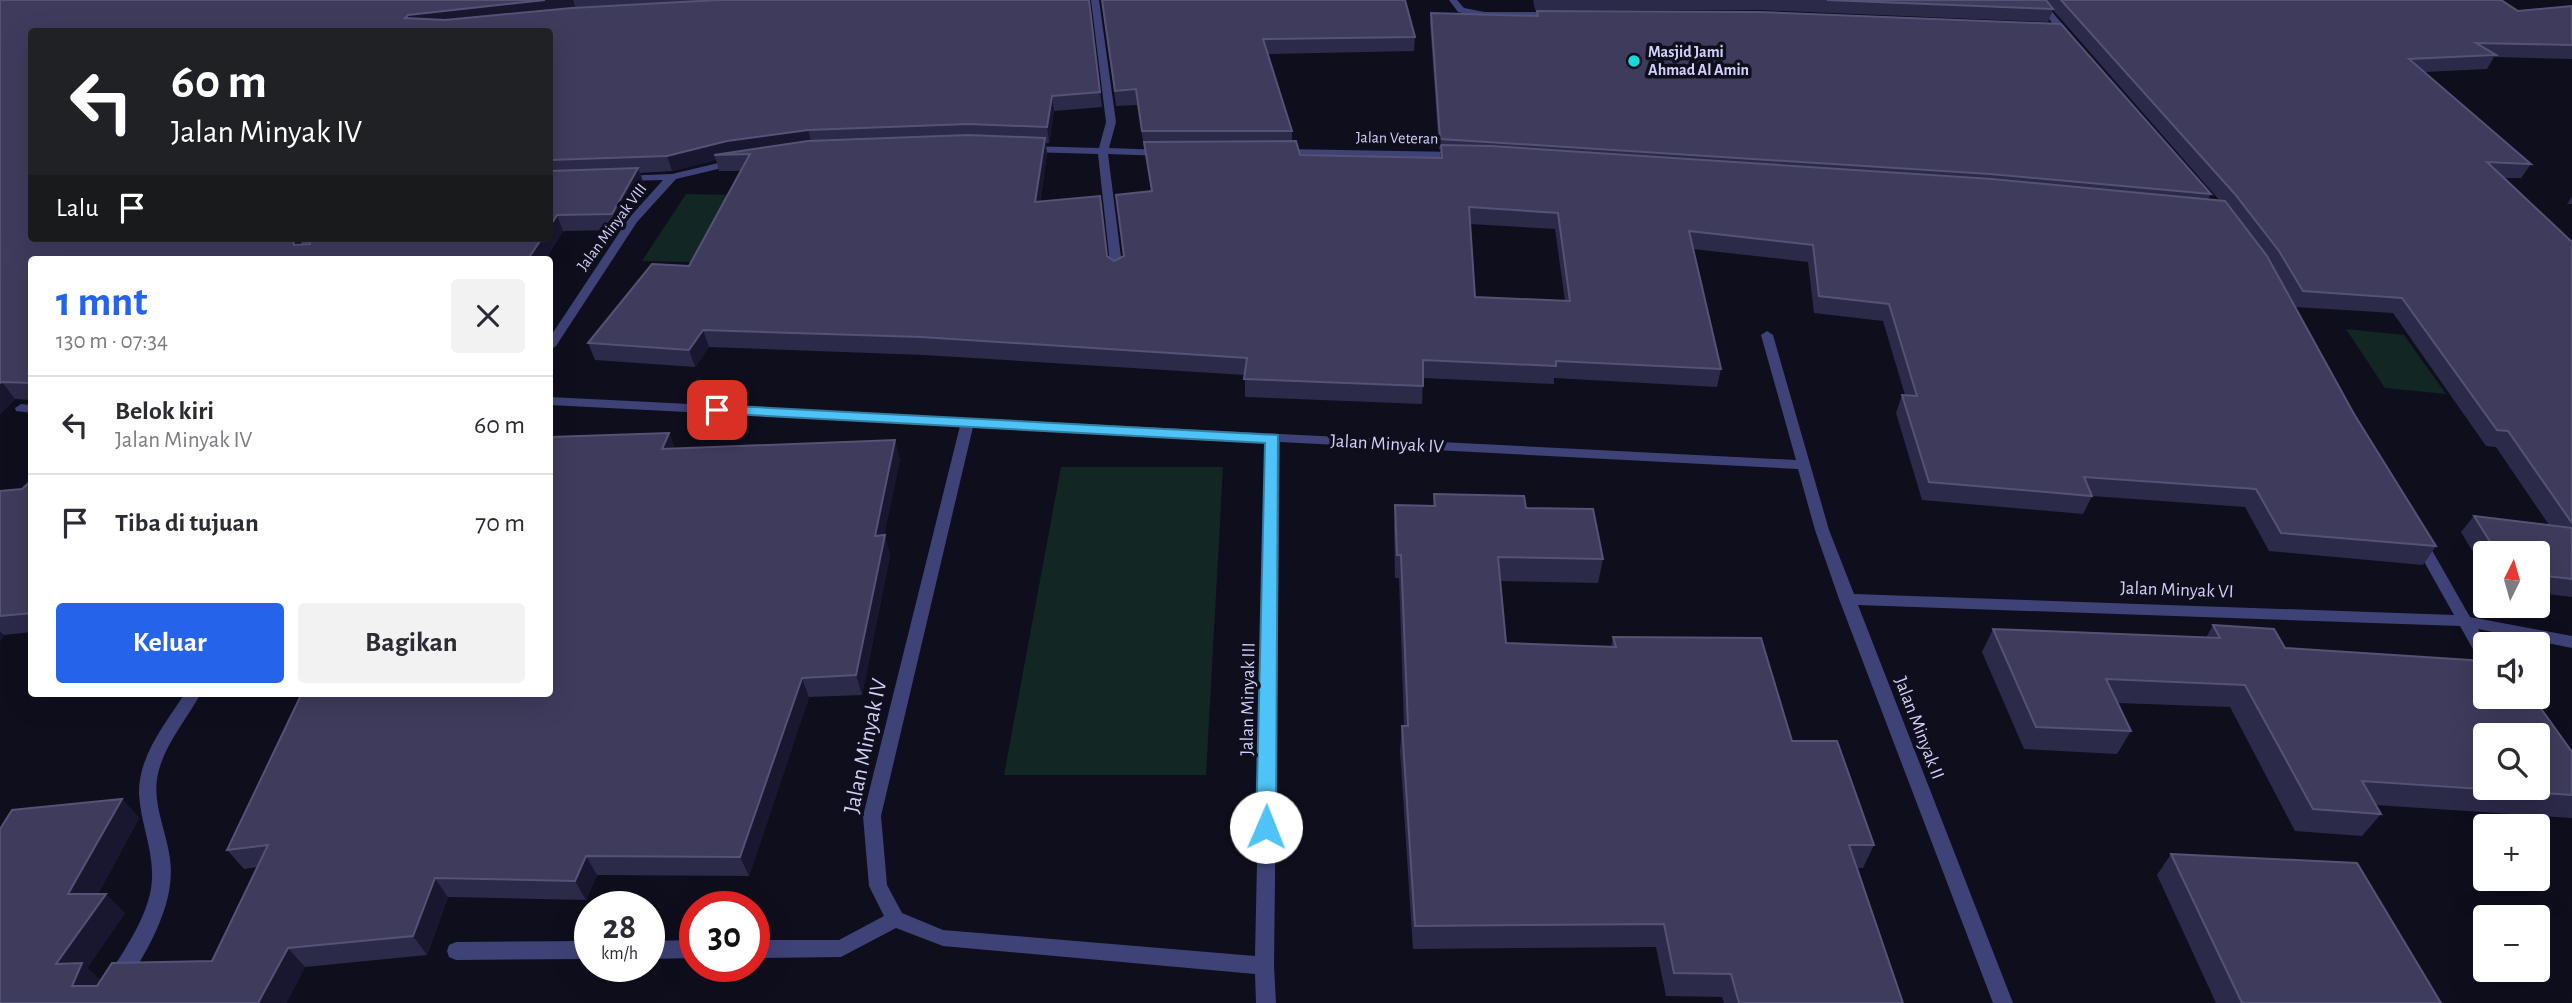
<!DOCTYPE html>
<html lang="id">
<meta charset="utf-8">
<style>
body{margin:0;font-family:"Alegreya Sans",sans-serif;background:#f2f2f3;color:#2b2b33;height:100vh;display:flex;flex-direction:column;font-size:26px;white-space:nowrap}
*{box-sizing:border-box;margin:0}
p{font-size:23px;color:#7c7c81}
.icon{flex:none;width:38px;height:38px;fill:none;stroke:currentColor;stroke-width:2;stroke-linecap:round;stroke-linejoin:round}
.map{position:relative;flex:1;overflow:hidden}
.sheet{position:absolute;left:28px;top:256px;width:525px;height:441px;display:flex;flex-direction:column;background:#fff;border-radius:7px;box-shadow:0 7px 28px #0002}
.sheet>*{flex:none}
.banner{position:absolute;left:28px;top:28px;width:525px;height:214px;border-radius:7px;box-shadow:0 7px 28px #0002;background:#202124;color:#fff;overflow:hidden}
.needle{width:46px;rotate:5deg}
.fabs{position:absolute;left:2473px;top:541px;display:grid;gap:14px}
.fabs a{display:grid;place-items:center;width:77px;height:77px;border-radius:7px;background:#fff;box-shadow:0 7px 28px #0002;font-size:35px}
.speed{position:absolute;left:574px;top:891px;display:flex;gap:14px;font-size:35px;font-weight:700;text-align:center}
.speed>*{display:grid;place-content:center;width:91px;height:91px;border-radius:50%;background:#fff;box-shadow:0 7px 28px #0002;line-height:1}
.speed small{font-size:18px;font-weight:400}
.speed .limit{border:10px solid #d22;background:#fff;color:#111}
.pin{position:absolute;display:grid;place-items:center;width:60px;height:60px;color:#fff;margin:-30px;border-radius:14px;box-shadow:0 4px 10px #0006}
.me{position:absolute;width:77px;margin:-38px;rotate:1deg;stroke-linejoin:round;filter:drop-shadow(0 0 5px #0008)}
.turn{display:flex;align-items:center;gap:24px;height:147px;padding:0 28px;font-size:32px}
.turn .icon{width:91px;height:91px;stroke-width:2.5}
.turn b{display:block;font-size:49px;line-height:60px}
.then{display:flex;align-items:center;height:66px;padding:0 28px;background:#0003;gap:14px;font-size:26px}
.round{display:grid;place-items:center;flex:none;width:74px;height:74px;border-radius:7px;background:#f2f2f3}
.overview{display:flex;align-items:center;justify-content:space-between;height:119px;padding:0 28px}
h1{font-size:42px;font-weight:600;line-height:52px;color:#2563eb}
.action{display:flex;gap:14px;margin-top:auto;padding:14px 28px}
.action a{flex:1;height:80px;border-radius:7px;background:#2563eb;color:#fff;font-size:28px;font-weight:600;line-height:80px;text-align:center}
.action a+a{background:#f2f2f3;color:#2b2b33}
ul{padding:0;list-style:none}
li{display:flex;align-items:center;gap:21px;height:98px;padding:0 28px;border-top:2px solid #e1e1e2}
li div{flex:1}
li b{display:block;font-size:26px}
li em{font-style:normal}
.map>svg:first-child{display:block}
</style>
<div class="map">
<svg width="2572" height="1003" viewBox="0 0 2572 1003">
<rect width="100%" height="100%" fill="#0f0e1d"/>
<g fill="#122624">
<polygon points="686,194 735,195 694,262 642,261"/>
<polygon points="2346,329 2404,335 2446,394 2385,388"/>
<polygon points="1061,467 1223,467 1206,775 1004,775"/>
</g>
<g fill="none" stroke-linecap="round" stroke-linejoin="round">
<g fill="#3f4277" fill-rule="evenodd">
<polygon points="1091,0 1099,0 1116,122 1109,148 1164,150 1169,153 1164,156 1108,154 1123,273 1117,276 1111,273 1098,154 1027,152 1022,149 1027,146 1099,148 1106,122"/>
<polygon points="1449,0 1457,0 1464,8 1485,12 1556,12 1560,15 1556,18 1485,18 1458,12"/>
<polygon points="2033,0 2042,0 2071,34 2071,38 2065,38"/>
<polygon points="1283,149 1458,152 1463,155 1458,158 1279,154 1279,150"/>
<polygon points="735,159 739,160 739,164 676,179 637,222 556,346 550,350 550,337 629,218 663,180 624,181 620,180 620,176 672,174"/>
<polygon points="303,238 315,238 313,243 317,259 305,259 301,243"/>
<path d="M1767,331L1773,335L1829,530L1854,594L2454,615L2413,542L2420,537L2425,538L2470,617L2572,636V648L2478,629L2486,644L2485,662L2479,660L2460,626L1858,605L2013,1003H1993L1839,599L1815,530L1798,469L1280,442L1274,966L1276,1003H1256L1255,974L943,946L896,928L841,957L754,958V940H839L884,916L869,886L863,816L960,426L550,405V397L1796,460L1761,335ZM973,427L1266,442L1255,956L943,930L902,913L887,885L881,816Z"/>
<polygon points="21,404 32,405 32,413 16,411 15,408"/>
<path d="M185,693H201C186,721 162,747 157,779C153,806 167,833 170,859C177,910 140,961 115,1003H94C111,965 140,935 150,894C158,858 141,829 139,794C138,756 166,723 185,693Z"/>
<polygon points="695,940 695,958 649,959 649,941"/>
<polygon points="590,941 590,959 456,960 449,957 447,951 449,945 456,942"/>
</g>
</g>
<g fill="#2c2a49" fill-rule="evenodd">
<path d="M0,0H1089L1102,107L1054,111L1049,143H1046L1047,154L1040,202L1114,261L1124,256L1116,195L1151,192L1145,147H1144L1137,105L1116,106L1102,0H1405L1415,37L1414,51L1267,54L1292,131V141L1300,155L1440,158L1441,149H1439L1430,23L1431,13L1537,16V11L2211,194L2208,199L2220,201L2053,10L2048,22L1757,10H1535L1533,0H2501L2518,11L2572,6V59L2494,57L2487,69L2424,72L2531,164L2521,178H2504L2572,242V597L2538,593V553H2485V572L2461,532L2474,516L2549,525L2496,447L2486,446L2393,313L2295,307L2354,414L2436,546L2423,565L2269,551L2245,507L2092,496L2083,514L1922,500L1896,413L1902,395H1905L1883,321L1814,313L1808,262L1693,249L1721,369L1717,387L1554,378V384L1423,378L1422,404L1245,397V375L924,355L709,347L695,367L595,360L588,343L689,266L741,171H719L716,160L672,171L640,173L644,184L618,230L563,231L546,259H32V400L15,399L0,414ZM32,32H550V238L299,244ZM1470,224L1555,229L1565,301L1475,297Z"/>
<polygon points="2572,197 2572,204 2567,204"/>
<polygon points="669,433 675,449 900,459 884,535 890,555 862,695 809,697 749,876 597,875 586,900 448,897 427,955 305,967 286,1003 0,1003 122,799 139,818 98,894 125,913 87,968 100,980 212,961 257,867 244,869 227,850"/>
<polygon points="32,480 32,632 4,635 0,641 0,491 22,489"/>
<polygon points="1434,494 1526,508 1603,559 1598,583 1500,581 1506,643 1611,647 1613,637 1792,741 1874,845 1863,868 1858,868 1903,1003 1724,1003 1722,997 1666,996 1656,947 1413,949 1400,750 1402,726 1404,726 1399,578 1395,578 1394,528 1395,505 1433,506"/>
<polygon points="2213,625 2285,648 2572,752 2572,818 2376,805 2381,814 2362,836 2295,831 2230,707 2117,703 2131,731 2117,754 2024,749 1982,652 1993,629 2206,638"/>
<polygon points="2171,854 2441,1003 2216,1003 2157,875"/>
</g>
<g fill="#191730">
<polygon points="545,0 573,0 577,11 414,29 405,18 408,15"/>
<polygon points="1052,96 1054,111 1049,143 1047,127"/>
<polygon points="808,130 812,145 714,155 716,160 672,171 667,156 727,141"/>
<polygon points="1045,138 1047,154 1037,219 1035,202"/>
<polygon points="638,168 644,184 618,230 612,214"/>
<polygon points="557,215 563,231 546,259 528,259 542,238 550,238 550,226"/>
<polygon points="293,238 300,238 298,244 303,259 294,245"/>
<polygon points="703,330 709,347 695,367 689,350"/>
<polygon points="2,382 15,399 0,414 0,383"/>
<polygon points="669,433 676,452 662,449"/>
<polygon points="895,440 900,459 880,555 875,536"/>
<polygon points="885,535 890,555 862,695 856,675"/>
<polygon points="0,631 4,635 0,641"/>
<polygon points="802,678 809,697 749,876 740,857"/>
<polygon points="122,799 139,818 88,913 68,894"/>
<polygon points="586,856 597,875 586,900 575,881"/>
<polygon points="435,878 448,897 427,955 413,936"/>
<polygon points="106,894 125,913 87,968 102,982 93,1003 72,986 56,964"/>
<polygon points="288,948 305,967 286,1003 258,1003"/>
</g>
<g fill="#3e3b5c" stroke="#555375" stroke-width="2" fill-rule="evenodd">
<polygon points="0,0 545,0 408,15 405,18 445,20 572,8 718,0 1089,0 1100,92 1052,96 1047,127 968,124 808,130 727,141 667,156 550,160 550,32 32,32 32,238 293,238 294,245 310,244 310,238 542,238 528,259 32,259 32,383 2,382 0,383"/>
<polygon points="1102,0 1405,0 1415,37 1263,39 1292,131 1142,131 1136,89 1115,91"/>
<polygon points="1827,0 2046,0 2053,9"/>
<polygon points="2061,0 2501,0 2518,11 2572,6 2572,45 2476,43 2496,55 2409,59 2531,164 2487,162 2572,242 2572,523 2508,431 2497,430 2402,298 2303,291 2279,251 2234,193"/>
<polygon points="1537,11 1759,12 2061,24 2211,194 1990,174 1440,139 1431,13 1538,16"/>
<path d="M968,135L1045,138L1035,202L1100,196L1107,256L1114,261L1124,256L1116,195L1152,191L1144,142L1296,141L1300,155L1442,158L1441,145L1491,146L1992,179L2225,201L2267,256L2354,414L2436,546L2281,533L2256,489L2084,477L2092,496L1929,482L1902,395L1917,396L1889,304L1819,296L1813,245L1689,231L1721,369L1556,361V366L1423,360V386L1244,379L1247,358L921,337L703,330L689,350L588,343L652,264L689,266L750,154L714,155L808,141ZM1469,207L1558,213L1570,301L1475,297Z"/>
<polygon points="638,168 612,214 557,215 550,226 550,171"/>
<polygon points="669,433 662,449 895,440 875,536 885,535 856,675 802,678 740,857 586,856 575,881 435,878 413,936 288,948 258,1003 0,1003 0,829 12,810 122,799 68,894 106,894 56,964 82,963 72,986 97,986 112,963 212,961 268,845 227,850 302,693 550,693 550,437"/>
<polygon points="32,480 32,613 0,616 0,491 22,489"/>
<polygon points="1434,494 1524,496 1526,508 1593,509 1603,559 1498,557 1506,643 1616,647 1613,637 1761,638 1792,741 1837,741 1874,845 1849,845 1903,1003 1739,1003 1731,974 1674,973 1664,924 1415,926 1402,726 1408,726 1401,555 1397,555 1395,505 1435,506"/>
<polygon points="2474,516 2572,528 2572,579 2538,575 2538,553 2497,553"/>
<path d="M2213,625L2274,629L2285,648L2485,661V696H2532L2572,752V795L2362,781L2381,814L2313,809L2245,685L2106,679L2131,731L2036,727L1993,629L2220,638ZM2485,735H2538V788H2485Z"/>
<polygon points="2171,854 2357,863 2441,1003 2242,1003"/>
</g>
<polygon fill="#4fc3f7" stroke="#337fa1" stroke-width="2" points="717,405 1278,435 1276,827 1273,833 1266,835 1259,833 1256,827 1265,443 712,413 710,410"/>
<circle fill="#1ad9db" stroke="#0f0e1d" stroke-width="2.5" cx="1634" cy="61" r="7"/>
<g text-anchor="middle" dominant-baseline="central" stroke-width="7" stroke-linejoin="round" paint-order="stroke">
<g font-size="16" font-weight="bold" fill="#d1d0f9" stroke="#0f0e1d" text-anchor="start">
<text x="1648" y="52">Masjid Jami<tspan x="1648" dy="18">Ahmad Al Amin</tspan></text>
</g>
<g font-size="16" fill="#d1d0f9" stroke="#0f0e1d">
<text transform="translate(1397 138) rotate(1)">Jalan Veteran</text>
<text transform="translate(612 227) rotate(-53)">Jalan Minyak VIII</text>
</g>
<g font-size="19" fill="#d1d0f9" stroke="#0f0e1d">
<text transform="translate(1387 444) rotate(3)">Jalan Minyak IV</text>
<text transform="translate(2177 590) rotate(2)">Jalan Minyak VI</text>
<text transform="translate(1248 699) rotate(-89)">Jalan Minyak III</text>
<text transform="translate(1919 728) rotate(69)">Jalan Minyak II</text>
</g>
<g font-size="23" fill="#d1d0f9" stroke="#0f0e1d">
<text transform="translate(866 746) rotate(-78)">Jalan Minyak IV</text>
</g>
</g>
</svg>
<div class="fabs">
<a><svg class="needle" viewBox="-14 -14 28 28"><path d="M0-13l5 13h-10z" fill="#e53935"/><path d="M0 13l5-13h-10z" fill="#7c7c81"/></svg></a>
<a><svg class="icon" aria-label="sound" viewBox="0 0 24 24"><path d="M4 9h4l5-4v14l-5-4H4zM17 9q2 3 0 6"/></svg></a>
<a><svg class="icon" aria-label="search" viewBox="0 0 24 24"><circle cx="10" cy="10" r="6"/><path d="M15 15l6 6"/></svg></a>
<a>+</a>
<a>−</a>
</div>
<div class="speed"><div>28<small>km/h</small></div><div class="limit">30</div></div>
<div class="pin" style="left:717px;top:410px;background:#d93025"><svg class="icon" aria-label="arrive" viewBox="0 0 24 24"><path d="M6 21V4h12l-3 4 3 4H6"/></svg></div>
<svg class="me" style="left:1266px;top:827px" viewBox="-20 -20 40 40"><circle r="19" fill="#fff"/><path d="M0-13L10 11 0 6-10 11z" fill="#4fc3f7"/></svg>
<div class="banner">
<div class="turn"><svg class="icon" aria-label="left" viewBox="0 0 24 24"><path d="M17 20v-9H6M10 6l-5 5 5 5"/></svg><div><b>60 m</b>Jalan Minyak IV</div></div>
<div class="then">Lalu<svg class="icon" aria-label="arrive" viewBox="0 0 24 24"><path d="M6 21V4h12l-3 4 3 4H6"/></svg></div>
</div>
<section class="sheet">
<div class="overview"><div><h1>1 mnt</h1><p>130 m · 07:34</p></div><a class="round"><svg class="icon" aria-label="close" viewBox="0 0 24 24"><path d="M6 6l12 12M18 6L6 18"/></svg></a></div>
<ul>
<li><svg class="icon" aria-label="left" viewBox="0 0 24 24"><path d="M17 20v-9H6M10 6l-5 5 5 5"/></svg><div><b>Belok kiri</b><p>Jalan Minyak IV</p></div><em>60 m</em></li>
<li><svg class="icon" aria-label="arrive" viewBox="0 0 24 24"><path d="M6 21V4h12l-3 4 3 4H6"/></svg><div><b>Tiba di tujuan</b></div><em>70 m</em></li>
</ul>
<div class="action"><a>Keluar</a><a>Bagikan</a></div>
</section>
</div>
